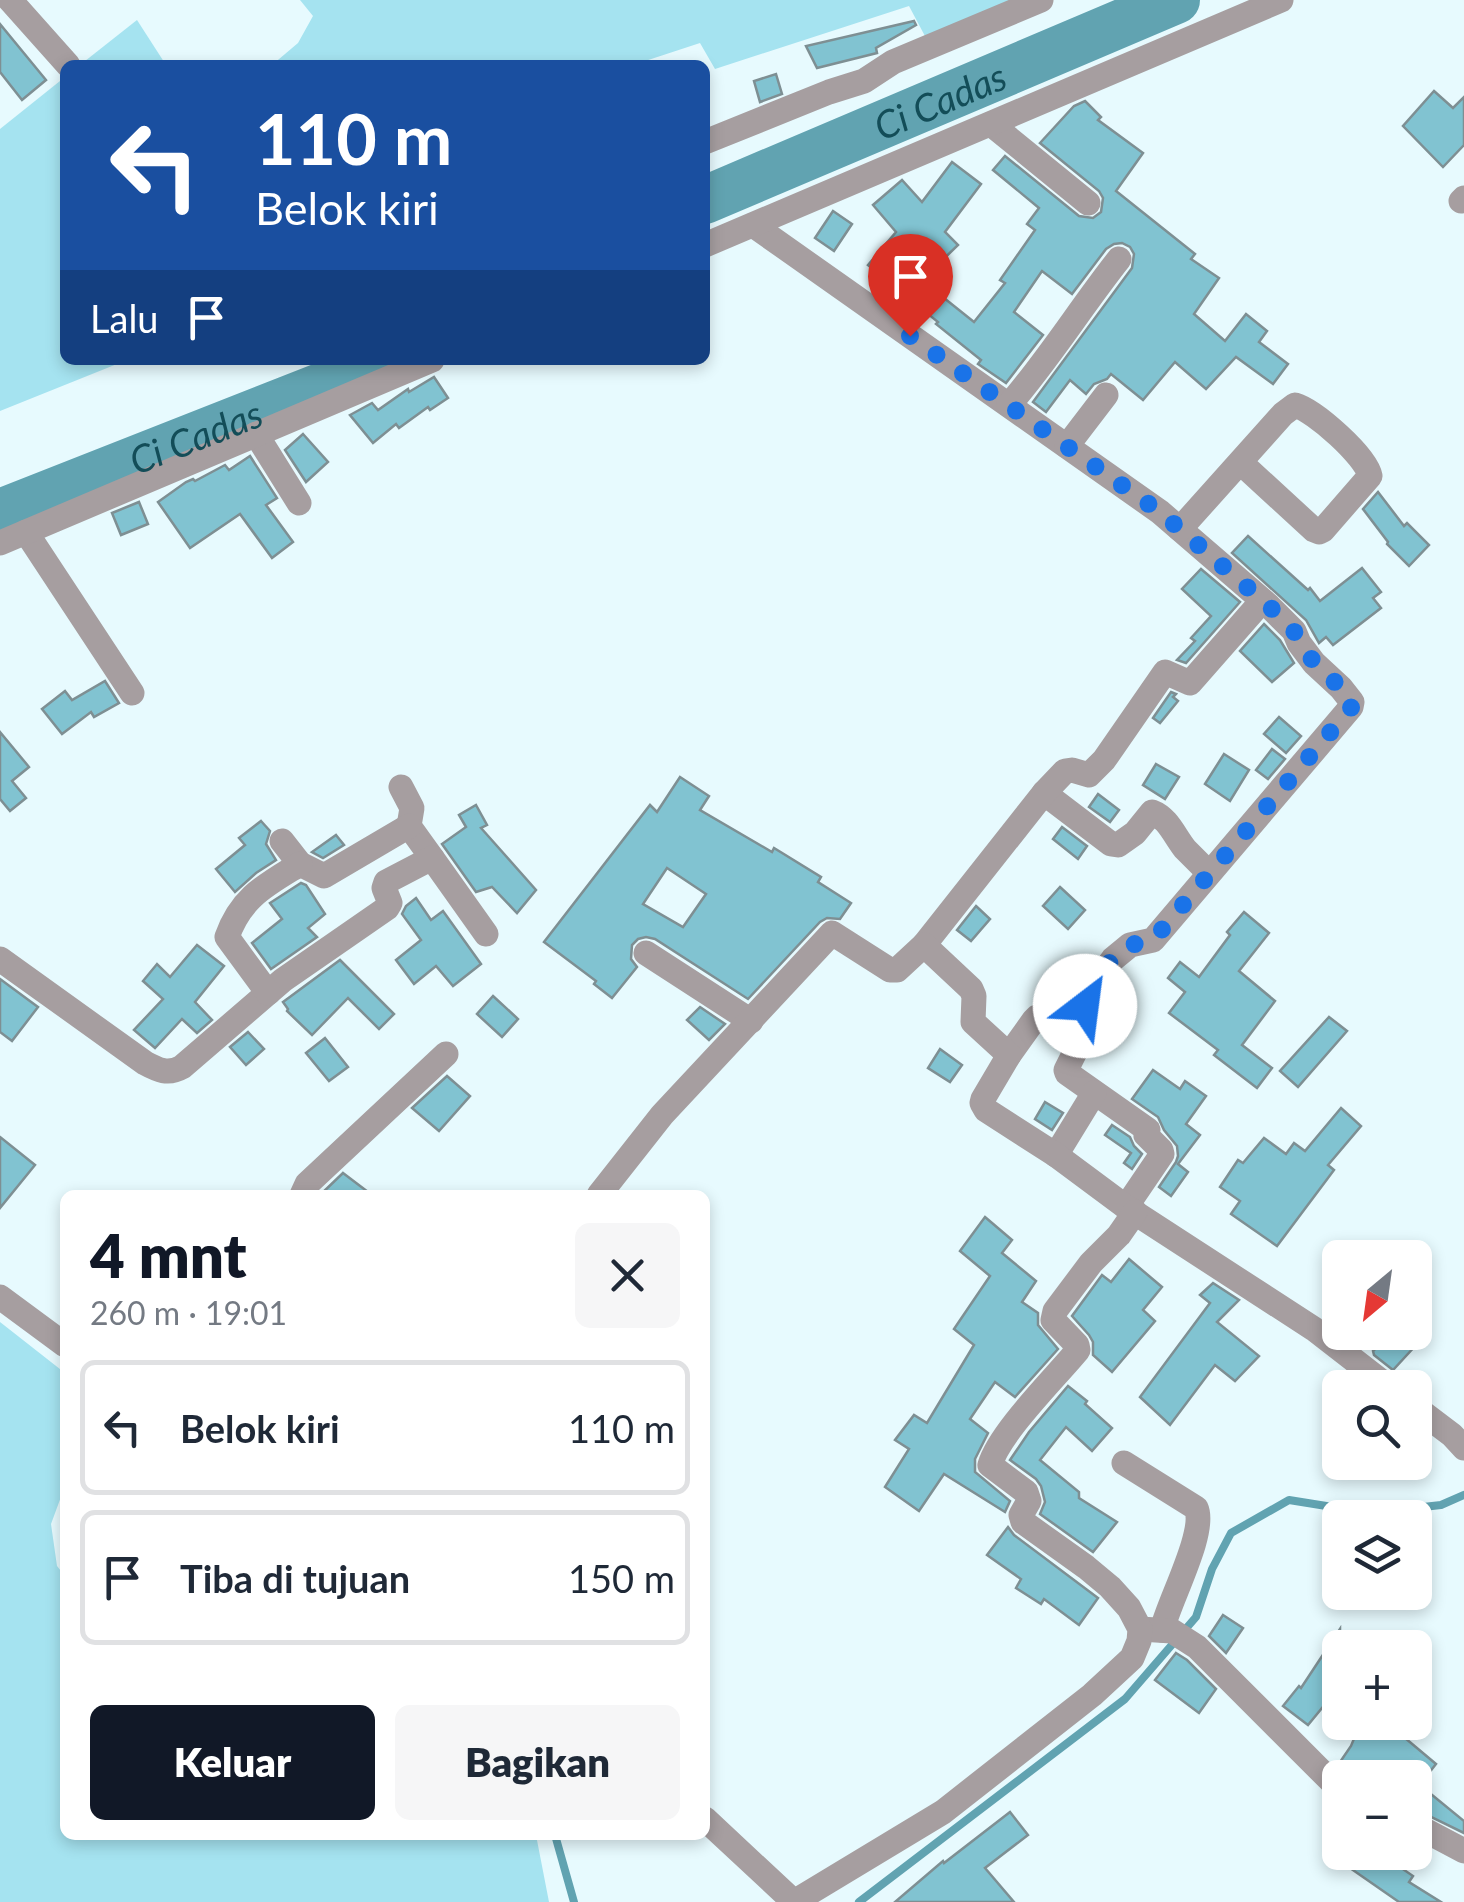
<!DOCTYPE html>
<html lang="id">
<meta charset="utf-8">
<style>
body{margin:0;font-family:Lato,sans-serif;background:#f6f6f7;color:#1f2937;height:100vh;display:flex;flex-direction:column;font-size:38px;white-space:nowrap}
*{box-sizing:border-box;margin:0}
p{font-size:32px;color:#747a83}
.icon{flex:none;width:55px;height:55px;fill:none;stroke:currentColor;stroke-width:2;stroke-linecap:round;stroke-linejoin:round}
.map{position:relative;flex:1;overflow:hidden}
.panel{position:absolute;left:60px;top:1190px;width:650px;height:650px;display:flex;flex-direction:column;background:#fff;border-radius:15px;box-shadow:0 5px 15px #0003}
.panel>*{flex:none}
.banner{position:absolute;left:60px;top:60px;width:650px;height:305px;border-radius:15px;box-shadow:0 5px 15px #0003;background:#1a4fa0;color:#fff;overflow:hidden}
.needle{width:65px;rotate:209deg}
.fabs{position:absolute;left:1322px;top:1240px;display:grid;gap:20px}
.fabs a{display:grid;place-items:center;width:110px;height:110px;border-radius:15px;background:#fff;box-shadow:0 5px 15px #0003;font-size:50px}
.pin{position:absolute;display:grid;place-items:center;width:85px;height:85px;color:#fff;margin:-102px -42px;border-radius:50% 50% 50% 0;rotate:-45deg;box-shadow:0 0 10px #0007}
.pin .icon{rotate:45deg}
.me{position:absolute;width:110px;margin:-55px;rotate:30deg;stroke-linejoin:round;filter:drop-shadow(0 0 8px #0008)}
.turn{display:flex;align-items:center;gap:35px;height:210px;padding:0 30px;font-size:45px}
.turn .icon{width:130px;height:130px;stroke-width:2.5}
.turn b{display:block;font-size:70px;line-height:85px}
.then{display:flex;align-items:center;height:95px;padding:0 30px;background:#0003;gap:20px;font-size:38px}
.round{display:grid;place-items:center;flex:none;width:105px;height:105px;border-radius:15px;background:#f6f6f7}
.head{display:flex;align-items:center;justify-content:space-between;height:170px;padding:0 30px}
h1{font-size:60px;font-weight:800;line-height:75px;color:#111827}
.action{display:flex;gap:20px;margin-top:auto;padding:20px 30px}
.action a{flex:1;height:115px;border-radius:15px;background:#111827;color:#fff;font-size:40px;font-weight:800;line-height:115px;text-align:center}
.action a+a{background:#f6f6f7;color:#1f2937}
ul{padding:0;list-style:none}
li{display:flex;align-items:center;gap:30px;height:135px;margin:0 20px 15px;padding:0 10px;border:5px solid #e0e1e3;border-radius:15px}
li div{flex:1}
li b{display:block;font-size:38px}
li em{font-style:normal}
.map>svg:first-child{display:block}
</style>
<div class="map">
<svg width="1464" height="1902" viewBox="0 0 1464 1902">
<rect width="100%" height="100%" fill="#e7fafe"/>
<g fill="#a5e3f0">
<polygon points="300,0 1017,0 926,38 909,6 715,69 700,43 633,65 272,65 298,43 313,16"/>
<polygon points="137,20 166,65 80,65"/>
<polygon points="65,77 65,360 127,360 0,411 0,129"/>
<polygon points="0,1322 65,1373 65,1486 51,1524 57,1566 65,1576 65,1835 536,1835 549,1902 0,1902"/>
</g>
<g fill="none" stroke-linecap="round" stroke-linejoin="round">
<g stroke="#61a3b1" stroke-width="8">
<polyline points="555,1835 574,1902"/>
<polyline points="859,1902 1125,1699 1196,1617 1212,1569 1231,1533 1289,1500 1370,1513 1441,1505 1464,1495"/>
</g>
<g stroke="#61a3b1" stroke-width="48">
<path id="s1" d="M705,200L1176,0"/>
<path id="s2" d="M0,513L389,360"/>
</g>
</g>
<g fill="#81c3d1" stroke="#7e8f93" stroke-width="2.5" fill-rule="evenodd">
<polygon points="914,21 916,25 876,48 877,53 817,68 806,46"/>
<polygon points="0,24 46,80 22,100 0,72"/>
<polygon points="776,74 782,94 760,102 754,81"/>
<polygon points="1434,91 1453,108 1464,97 1464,145 1443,167 1403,126"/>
<polygon points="1085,101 1101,117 1098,120 1143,153 1116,191 1195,254 1191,259 1219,278 1194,314 1225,341 1246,314 1267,331 1259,342 1288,364 1273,384 1236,357 1206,389 1175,362 1143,400 1111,374 1107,379 1094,384 1086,394 1070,380 1046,412 1033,402 1132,268 1134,254 1130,247 1122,243 1114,244 1106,249 1072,294 1042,271 1014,312 1043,335 1006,383 978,364 981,360 936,324 938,322 868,265 896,232 873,205 902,180 922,202 952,162 981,184 945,232 958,245 926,276 938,285 934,290 974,322 1005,283 1000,280 1035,230 1027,224 1039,208 993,170 1005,156 1079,216 1093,218 1101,212 1103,198 1099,191 1040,143 1074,106"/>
<polygon points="833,211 852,224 834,251 815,238"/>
<polygon points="434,377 448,398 430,410 428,407 399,428 396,424 373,443 350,415 372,403 378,410 408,389 409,392"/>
<polygon points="303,434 328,462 306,482 285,450"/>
<polygon points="250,456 277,498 266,505 293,542 272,558 240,514 190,548 158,502 186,482 193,479 195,481 225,465 229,470"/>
<polygon points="1378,492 1404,526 1407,523 1429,545 1409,566 1387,544 1388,542 1363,509"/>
<polygon points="139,502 148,524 121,535 112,513"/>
<polygon points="1248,536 1308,590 1310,588 1320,601 1362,568 1381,592 1373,598 1381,608 1333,645 1326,637 1319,643 1306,620 1232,553"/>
<polygon points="1201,569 1240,602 1186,663 1177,660 1195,641 1191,638 1211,616 1182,589"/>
<polygon points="1264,624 1280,640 1294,663 1272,682 1240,651"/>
<polygon points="105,681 119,703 94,717 91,712 62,734 42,709 65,691 72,700"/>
<polygon points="1171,692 1176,694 1173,697 1178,701 1160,723 1153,718"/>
<polygon points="1279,717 1301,736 1286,753 1264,734"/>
<polygon points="0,732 29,767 12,781 26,798 10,811 0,799"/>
<polygon points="1272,749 1285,759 1268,779 1256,770"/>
<polygon points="1224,754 1249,770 1230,801 1205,784"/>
<polygon points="1156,764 1179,777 1165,799 1143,785"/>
<path d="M680,777L709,796L700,810L772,852L774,848L821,877L818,882L851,903L840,919L827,918L820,922L748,999L655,939L646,937L638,939L632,945L631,959L637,967L612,998L594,984L596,981L544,942L650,805L657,812ZM667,868L706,894L683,927L643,904Z"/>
<polygon points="1098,794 1119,810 1110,822 1089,807"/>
<polygon points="476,805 487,825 481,828 536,890 517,913 492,887 476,892 442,844 466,827 459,815"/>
<polygon points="261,821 270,831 266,844 276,860 256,873 235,892 216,869 245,845 239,838"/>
<polygon points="1062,827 1087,846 1078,859 1053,839"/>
<polygon points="336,835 344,845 323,858 312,852"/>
<polygon points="301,883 306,885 325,914 308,928 317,937 271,969 252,943 282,919 270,903"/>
<polygon points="1060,887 1085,910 1068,929 1043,906"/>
<polygon points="416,898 431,920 443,911 481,964 453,986 436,966 414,984 396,960 421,940 402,914 406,906"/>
<polygon points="976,906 990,919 971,941 957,930"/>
<polygon points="1244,912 1269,933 1239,971 1275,1001 1242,1045 1272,1068 1257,1088 1214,1055 1218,1050 1169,1013 1185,992 1168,978 1180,962 1199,977 1230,935 1227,932"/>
<polygon points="197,945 224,966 195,1002 212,1020 197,1033 182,1019 155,1048 134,1030 163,999 143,981 157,964 170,977"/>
<polygon points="340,960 394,1014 379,1029 348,998 312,1035 287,1011 288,1009 283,1002"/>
<polygon points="0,979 38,1007 12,1041 0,1032"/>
<polygon points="493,996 518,1019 502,1037 477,1014"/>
<polygon points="700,1007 725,1024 709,1040 687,1020"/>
<polygon points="1329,1017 1347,1031 1298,1087 1280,1071"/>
<polygon points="248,1032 264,1049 246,1065 230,1047"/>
<polygon points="325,1038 348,1067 329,1081 306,1053"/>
<polygon points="940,1049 962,1065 950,1082 928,1068"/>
<polygon points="1153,1070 1180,1089 1185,1081 1206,1096 1186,1124 1200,1135 1178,1164 1188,1172 1171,1196 1159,1187 1176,1162 1178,1156 1177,1146 1164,1130 1158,1117 1132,1099"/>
<polygon points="447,1076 470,1096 439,1131 412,1108"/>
<polygon points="1045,1102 1063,1113 1052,1130 1035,1119"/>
<polygon points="1341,1108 1361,1126 1328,1165 1334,1170 1277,1246 1231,1214 1240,1201 1220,1187 1238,1160 1243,1163 1264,1138 1286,1154 1294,1143 1305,1151"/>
<polygon points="1112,1125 1130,1137 1134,1146 1142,1154 1132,1169 1124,1163 1131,1153 1105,1135"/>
<polygon points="0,1137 35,1165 0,1208"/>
<polygon points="343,1173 372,1195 320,1195"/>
<polygon points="985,1217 1012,1240 1002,1253 1036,1281 1022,1302 1038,1313 1038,1325 1058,1349 1015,1397 995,1382 970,1419 988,1433 975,1459 975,1472 1010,1501 1005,1512 944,1474 919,1511 885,1487 909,1449 895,1440 914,1415 927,1423 974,1345 954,1329 990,1276 960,1251"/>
<polygon points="1129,1259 1162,1287 1143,1310 1155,1321 1112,1372 1093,1355 1093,1342 1089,1335 1072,1316 1102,1275 1111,1282"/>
<polygon points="1213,1283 1239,1300 1217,1322 1259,1356 1235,1381 1215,1365 1170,1425 1140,1397 1210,1303 1200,1295"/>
<polygon points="1393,1332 1407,1332 1417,1344 1393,1370 1374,1355 1373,1351"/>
<polygon points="1068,1386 1087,1401 1085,1404 1112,1428 1092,1451 1066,1427 1040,1460 1079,1492 1079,1498 1117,1522 1093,1552 1040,1514 1045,1502 1041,1486 1036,1479 1010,1460 1029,1432"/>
<polygon points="1008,1527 1014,1535 1098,1598 1079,1625 1044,1599 1041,1604 1016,1588 1021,1579 987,1555"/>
<polygon points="1223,1615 1243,1628 1226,1653 1209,1636"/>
<polygon points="1340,1629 1340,1686 1308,1725 1283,1706 1299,1686 1301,1688"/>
<polygon points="1176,1653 1187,1660 1216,1689 1199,1713 1155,1680"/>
<polygon points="1361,1722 1386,1722 1436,1764 1425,1778 1354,1778 1338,1765 1351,1746"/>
<polygon points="1415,1781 1464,1821 1464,1833 1415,1809"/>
<polygon points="1010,1812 1028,1835 985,1868 1014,1902 895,1902 943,1861 944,1863"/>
<polygon points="1327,1852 1378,1852 1413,1876 1409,1882 1441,1902 1399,1902"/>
</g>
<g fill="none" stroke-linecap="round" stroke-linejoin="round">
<g stroke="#a69ea0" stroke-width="25">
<polyline points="10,0 68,65"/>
<polyline points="991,124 1088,203"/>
<polyline points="705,142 829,92 864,81 893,62 1041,0"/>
<polyline points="1461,201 1464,198"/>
<polyline points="753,225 1160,512 1269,606 1294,631 1299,643 1314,663 1341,688 1352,702 1351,707 1153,940 1130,945 1113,959 1098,980 1085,1006 1085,1025 1077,1041"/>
<polyline points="705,245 1281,0"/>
<path d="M1009,405C1049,359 1081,307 1119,259"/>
<polyline points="256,434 299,503"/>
<polyline points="1067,446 1106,395"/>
<path d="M1180,529L1283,414L1295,405C1315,411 1366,456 1370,476L1323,530L1319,532L1314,530L1240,462"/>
<polyline points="26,532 132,693"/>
<polyline points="0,543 432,360"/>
<polyline points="401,787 412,808 409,826 432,858"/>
<path d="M1044,793L1111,844L1118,845L1135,833L1152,812C1168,818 1174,835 1185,849C1193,857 1201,865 1209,873"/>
<polyline points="282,841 300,864 324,876 409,826"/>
<polyline points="924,945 1044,793 1065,771 1072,770 1089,775 1104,760 1165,672 1190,683 1262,601"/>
<polyline points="646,953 751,1021"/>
<path d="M0,959L145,1063C158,1070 168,1075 182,1067L283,980L387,908L390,903L384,888L386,882L432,858L486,934"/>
<path d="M268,993L227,937C241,897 266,885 300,864"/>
<polyline points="1009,1055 1034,1020 1037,1017 1043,1019 1079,1044 1066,1070 1067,1073 1148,1130 1146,1135 1161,1150 1162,1154 1126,1207"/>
<polyline points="1056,1155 1094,1093"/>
<polyline points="302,1195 307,1184 446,1054"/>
<polyline points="599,1195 662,1115 832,933 890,970 897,970 924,945 971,989 974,996 973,1022 1009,1055 983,1099 982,1103 986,1110 1056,1155 1126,1207 1314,1329 1390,1388"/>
<polyline points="0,1297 65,1345"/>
<polyline points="1415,1407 1452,1435 1464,1448"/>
<path d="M1124,1463L1196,1508C1207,1531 1169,1601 1162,1630"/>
<polyline points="1140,1629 1172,1631 1197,1647 1331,1781 1340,1786"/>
<path d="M705,1819L794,1902L943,1812L1092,1695L1132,1658L1139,1641L1140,1629L1129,1608L1110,1587L1086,1567L1023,1522L1021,1515L1029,1501L1026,1492L990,1465C999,1433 1055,1378 1078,1350L1077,1345L1053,1320L1055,1311L1091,1263L1119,1235L1135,1212"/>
<polyline points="1415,1825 1464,1851"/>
</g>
</g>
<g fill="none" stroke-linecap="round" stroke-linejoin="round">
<path stroke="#1a73e8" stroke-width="18" stroke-dasharray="0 32.4" d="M910,336L1160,512L1269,606L1294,631L1299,643L1314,662L1341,688L1352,702L1351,708L1153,940C1146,942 1136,943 1129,946C1107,958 1096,984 1085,1006"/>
</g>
<g text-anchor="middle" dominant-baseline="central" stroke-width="9" stroke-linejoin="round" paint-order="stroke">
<g font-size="38" font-style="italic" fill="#134d58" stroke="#e7fafe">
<text stroke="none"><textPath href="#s1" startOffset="255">Ci Cadas</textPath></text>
<text stroke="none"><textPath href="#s2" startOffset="210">Ci Cadas</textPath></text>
</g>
</g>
</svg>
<div class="fabs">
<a><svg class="needle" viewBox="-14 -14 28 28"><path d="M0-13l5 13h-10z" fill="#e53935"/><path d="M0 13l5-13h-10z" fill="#747a83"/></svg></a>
<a><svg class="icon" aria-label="search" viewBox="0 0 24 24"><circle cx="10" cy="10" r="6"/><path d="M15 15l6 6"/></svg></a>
<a><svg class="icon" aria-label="layers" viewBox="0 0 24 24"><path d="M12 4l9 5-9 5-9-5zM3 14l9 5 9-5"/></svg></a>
<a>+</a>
<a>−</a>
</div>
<div class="pin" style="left:910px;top:336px;background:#d93025"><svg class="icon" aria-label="arrive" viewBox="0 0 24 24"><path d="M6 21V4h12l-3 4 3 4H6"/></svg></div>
<svg class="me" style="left:1085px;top:1006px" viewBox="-20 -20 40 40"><circle r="19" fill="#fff"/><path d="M0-13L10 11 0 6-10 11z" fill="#1a73e8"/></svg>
<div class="banner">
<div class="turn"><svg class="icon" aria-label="left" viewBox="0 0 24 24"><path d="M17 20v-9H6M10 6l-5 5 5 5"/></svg><div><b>110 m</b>Belok kiri</div></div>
<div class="then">Lalu<svg class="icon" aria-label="arrive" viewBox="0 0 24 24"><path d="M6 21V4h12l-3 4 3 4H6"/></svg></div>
</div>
<section class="panel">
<div class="head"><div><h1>4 mnt</h1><p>260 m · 19:01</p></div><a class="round"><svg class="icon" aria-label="close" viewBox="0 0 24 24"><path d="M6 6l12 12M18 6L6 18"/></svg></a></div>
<ul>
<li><svg class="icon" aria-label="left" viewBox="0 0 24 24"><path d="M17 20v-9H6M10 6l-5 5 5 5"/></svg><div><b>Belok kiri</b></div><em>110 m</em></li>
<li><svg class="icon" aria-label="arrive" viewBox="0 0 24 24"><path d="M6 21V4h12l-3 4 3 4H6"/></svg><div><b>Tiba di tujuan</b></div><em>150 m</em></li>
</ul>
<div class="action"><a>Keluar</a><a>Bagikan</a></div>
</section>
</div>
